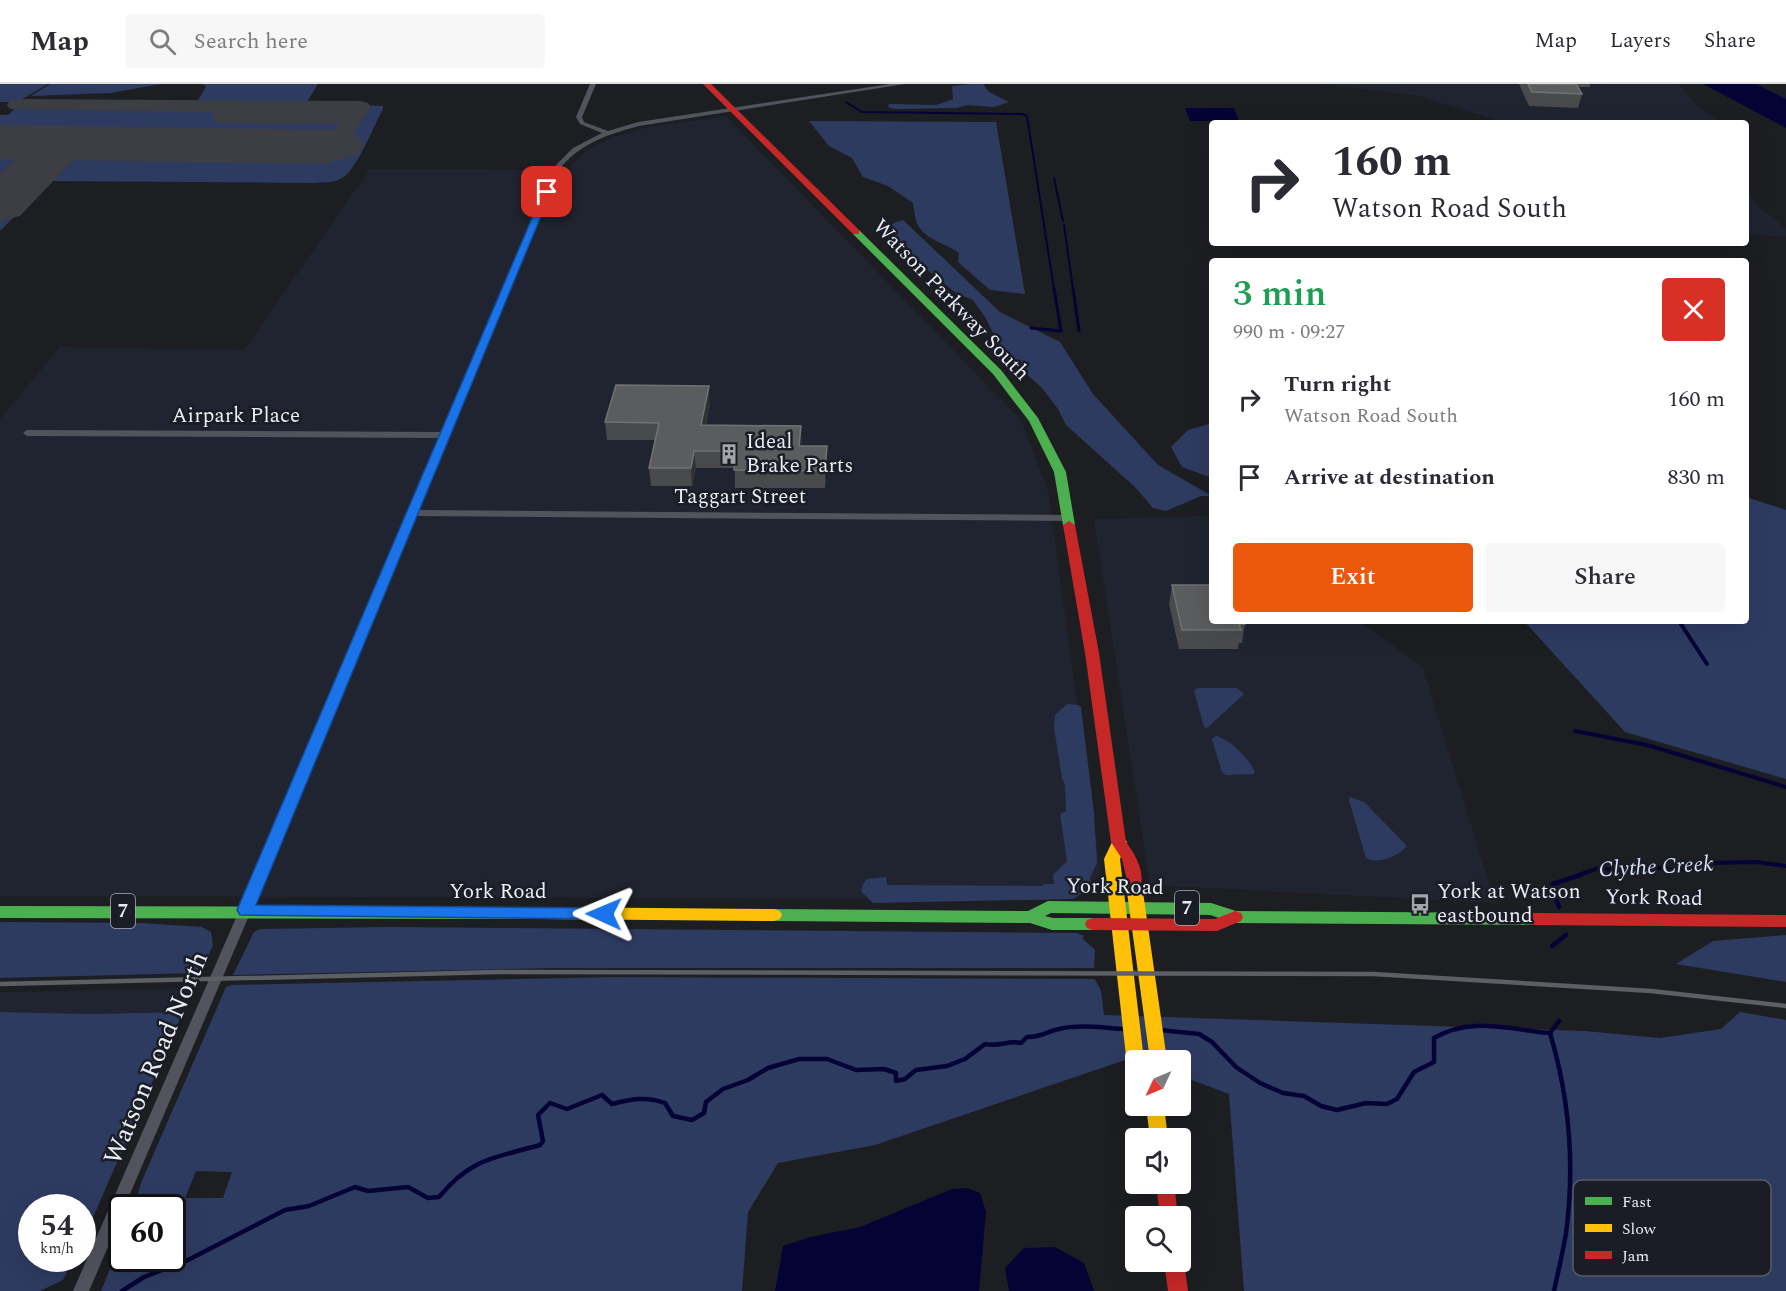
<!DOCTYPE html>
<meta charset="utf-8">
<style>
body{margin:0;font-family:Spectral,serif;background:#f7f7f7;color:#2b2b33;height:100vh;display:flex;flex-direction:column;font-size:22px;white-space:nowrap}
*{box-sizing:border-box;margin:0}
p{font-size:20px;color:#7c7c81}
.icon{flex:none;width:33px;height:33px;fill:none;stroke:currentColor;stroke-width:2;stroke-linecap:round;stroke-linejoin:round}
.map{position:relative;flex:1;overflow:hidden}
.panel{position:absolute;left:1209px;top:174px;width:540px;height:366px;display:flex;flex-direction:column;background:#fff;border-radius:6px;box-shadow:0 6px 24px #0002}
.panel>*{flex:none}
.top-card{position:absolute;left:1209px;top:36px;width:540px;height:126px;border-radius:6px;box-shadow:0 6px 24px #0002;background:#fff;color:#2b2b33;overflow:hidden}
.needle{width:39px;rotate:226deg}
.tools{position:absolute;left:1125px;top:966px;display:grid;gap:12px}
.tools a{display:grid;place-items:center;width:66px;height:66px;border-radius:6px;background:#fff;box-shadow:0 6px 24px #0002;font-size:30px}
.speed{position:absolute;left:18px;top:1110px;display:flex;gap:12px;font-size:30px;font-weight:700;text-align:center}
.speed>*{display:grid;place-content:center;width:78px;height:78px;border-radius:50%;background:#fff;box-shadow:0 6px 24px #0002;line-height:1}
.speed small{font-size:15px;font-weight:400}
.speed .limit{border:3px solid #111;border-radius:9px;background:#fff;color:#111}
.pin{position:absolute;display:grid;place-items:center;width:51px;height:51px;color:#fff;margin:-26px;border-radius:12px;box-shadow:0 3px 9px #0006}
.me{position:absolute;width:66px;margin:-33px;rotate:271deg;stroke-linejoin:round;filter:drop-shadow(0 0 4px #0008)}
.turn{display:flex;align-items:center;gap:21px;height:126px;padding:0 24px;font-size:27px}
.turn .icon{width:78px;height:78px;stroke-width:2.5}
.turn b{display:block;font-size:42px;line-height:51px}
.round{display:grid;place-items:center;flex:none;width:63px;height:63px;border-radius:6px;background:#f7f7f7}
.overview{display:flex;align-items:center;justify-content:space-between;height:102px;padding:0 24px}
h1{font-size:36px;font-weight:600;line-height:45px;color:#1e9e55}
.cta{display:flex;gap:12px;margin-top:auto;padding:12px 24px}
.cta a{flex:1;height:69px;border-radius:6px;background:#ea580c;color:#fff;font-size:24px;font-weight:600;line-height:69px;text-align:center}
.cta a+a{background:#f7f7f7;color:#2b2b33}
ul{padding:0;list-style:none}
li{display:flex;align-items:center;gap:18px;height:78px;padding:0 24px}
li div{flex:1}
li b{display:block;font-size:22px}
li em{font-style:normal}
header{display:flex;align-items:center;gap:36px;box-sizing:border-box;height:84px;padding:0 30px;background:#fff;border-bottom:2px solid #e1e1e2}
header strong{font-size:28px}
nav{display:flex;gap:33px;margin-inline-start:auto;font-size:21px}
.search{width:420px;height:54px;background:#f7f7f7;display:flex;align-items:center;gap:15px;box-sizing:border-box;padding:0 21px;border-radius:6px;color:#7c7c81;font-size:22px}
.map>svg:first-child{display:block}
</style>
<header>
<strong>Map</strong>
<div class="search"><svg class="icon" aria-label="search" viewBox="0 0 24 24"><circle cx="10" cy="10" r="6"/><path d="M15 15l6 6"/></svg>Search here</div>
<nav><a>Map</a><a>Layers</a><a>Share</a></nav>
</header>
<div class="map">
<svg width="1786" height="1207" viewBox="0 0 1786 1207">
<rect width="100%" height="100%" fill="#1d1e22"/>
<g fill="#202430">
<polygon points="1323,0 1678,0 1697,21 1721,39 1505,39 1419,12"/>
<polygon points="726,32 1021,336 1048,408 1101,791 1068,815 0,812 0,335 60,263 244,266 370,85 567,86 586,67 610,54 648,43"/>
<polygon points="1746,105 1757,121 1786,145 1786,152 1746,151"/>
<polygon points="1212,432 1212,537 1359,537 1423,584 1495,819 1150,801 1094,435"/>
<polygon points="194,904 183,928 90,930 0,928 0,908"/>
</g>
<g fill="#2e3b61" fill-rule="evenodd">
<polygon points="0,0 48,0 17,18 0,18"/>
<polygon points="50,0 161,0 111,9 31,12"/>
<polygon points="203,0 318,0 307,18 197,18 206,3"/>
<polygon points="972,0 983,0 989,8 1009,18 994,23 967,21 957,24 895,25 888,23 889,20 936,21 953,15 952,2"/>
<path d="M22,18L228,20L217,34L355,35L365,21L383,22V25C374,40 356,91 338,96C331,99 322,98 314,99L50,97L0,147V31H8Z"/>
<path d="M809,37L996,38L1025,210L990,206L958,178L959,169C947,160 927,156 919,143C915,137 914,126 913,119L888,102L863,93L852,74L829,62Z"/>
<polygon points="903,136 1000,228 1060,258 1093,310 1158,381 1212,412 1201,412 1166,427 1153,424 1136,404 1066,341 1058,325 1042,304 1003,269 985,233 973,216 957,210 877,145"/>
<polygon points="1212,339 1212,394 1182,383 1171,363 1188,346"/>
<polygon points="1746,413 1786,426 1786,695 1625,648 1524,537 1746,537"/>
<polygon points="1198,604 1237,604 1244,610 1207,644 1204,643 1194,607"/>
<polygon points="1067,620 1078,621 1081,623 1094,729 1097,779 1090,794 1090,804 1073,815 873,819 861,807 863,800 867,795 886,793 887,801 1043,802 1043,800 1054,800 1053,791 1067,777 1060,730 1066,727 1065,701 1062,694 1054,644 1055,631"/>
<path d="M1216,652C1230,655 1249,675 1255,688L1253,690L1226,691L1222,688L1212,655Z"/>
<path d="M1350,713L1364,718L1407,762C1398,772 1379,781 1366,774L1349,716Z"/>
<polygon points="0,838 141,839 202,843 211,848 213,862 199,889 0,894"/>
<polygon points="388,843 1077,849 1084,852 1082,854 1095,866 1094,884 559,884 233,891 254,848 260,845"/>
<polygon points="1786,851 1786,898 1676,880 1713,857"/>
<path d="M611,893L1095,895L1101,907L1104,931L1585,947L1660,954L1721,945L1740,928L1786,936V1207H1244L1229,1010L1181,992L1180,976H1142L1134,973L875,1061L778,1079L748,1128L742,1207H101L121,1158L122,1174H172V1124L134,1123L141,1099L226,903L232,901ZM196,1087L232,1088L223,1114H185Z"/>
<polygon points="0,928 90,930 183,928 83,1156 82,1124 32,1124 32,1174 73,1175 63,1196 40,1207 0,1207"/>
</g>
<g fill="#050335">
<polygon points="1703,0 1756,0 1786,15 1786,44"/>
<polygon points="1185,24 1234,24 1239,37 1190,37"/>
<polygon points="967,1104 980,1109 986,1128 979,1207 775,1207 783,1162 810,1153 860,1143 952,1105"/>
<polygon points="1055,1163 1084,1179 1094,1207 1009,1207 1005,1184 1024,1164"/>
</g>
<g fill="none" stroke-linecap="round" stroke-linejoin="round">
<g stroke="#050335" stroke-width="2">
<polyline points="846,18 862,28 1022,30 1027,32 1054,205"/>
<polyline points="1054,94 1063,137"/>
<polyline points="1064,141 1073,205"/>
</g>
<g stroke="#050335" stroke-width="3">
<polyline points="1073,204 1079,247"/>
<polyline points="1031,244 1061,247 1054,204"/>
</g>
<g stroke="#050335" stroke-width="4">
<polyline points="1679,537 1707,580"/>
<polyline points="1575,647 1647,661 1786,703"/>
<polyline points="1576,792 1602,783 1615,788 1637,780 1678,787 1711,779 1756,778 1786,782"/>
</g>
<g stroke="#050335" stroke-width="4.5">
<polyline points="1559,823 1553,809 1553,800 1580,791"/>
<polyline points="1552,862 1566,851"/>
<path d="M1160,946L1199,950L1212,958L1236,983L1260,999L1283,1009L1304,1012L1321,1022L1337,1026L1366,1019L1387,1020L1397,1015L1414,988L1434,978V954C1471,932 1510,946 1550,949L1559,937"/>
<path d="M1550,949C1569,1013 1575,1082 1566,1149C1563,1168 1558,1188 1554,1207"/>
<path d="M122,1207L144,1193L188,1176L285,1126L309,1122L355,1103L368,1107L408,1103L428,1114L439,1113C471,1074 494,1074 540,1061L543,1057L538,1031L550,1019L567,1025L602,1011L612,1020C631,1015 647,1012 665,1019L673,1032L692,1036L704,1029L706,1018L723,1005L748,996L768,984L799,975H827L856,986L884,985L896,989V997L905,995L916,986L947,982L965,975L985,960C1000,963 1008,956 1021,959L1027,953C1044,953 1044,948 1059,945C1080,940 1104,944 1126,945"/>
</g>
<polygon fill="#3c3e43" fill-rule="evenodd" points="17,15 361,17 368,19 371,23 333,78 326,80 0,75 0,63 320,68 339,40 221,39 214,37 211,33 215,28 10,25 7,21 10,17"/>
<polygon fill="#3c3e43" fill-rule="evenodd" points="0,41 338,46 356,50 364,61 356,72 338,76 76,73 20,132 0,137 0,90 19,72 0,71"/>
<path fill="#51545d" fill-rule="evenodd" d="M590,0H596L582,33L584,38L608,47L638,38L890,0H905L639,42C610,50 583,58 562,82L418,426L1069,431L1074,434L1069,437L416,432L251,827L124,1124H122V1130L89,1207H73L239,827L440,354L27,352L23,349L27,346L442,348L556,81L573,64L602,49L580,40L576,33Z"/>
<g fill="#4caf50" fill-rule="evenodd">
<polygon points="853,146 859,146 1001,286 1038,334 1066,388 1075,441 1073,444 1069,445 1063,441 1054,388 1029,337 993,290 853,150"/>
<polygon points="1048,817 1211,819 1236,827 1533,829 1539,831 1541,835 1539,839 1533,841 1235,839 1210,831 1051,829 1045,832 1053,834 1093,834 1099,836 1101,840 1099,844 1093,846 1052,846 1030,839 774,837 768,835 766,831 768,827 774,825 1028,827"/>
<polygon points="0,822 540,823 546,825 548,829 546,833 540,835 0,834"/>
</g>
<g fill="#ffc107" fill-rule="evenodd">
<polygon points="1119,753 1124,754 1127,758 1120,775 1144,976 1136,976 1136,988 1130,986 1127,981 1104,775 1114,754"/>
<polygon points="1134,796 1139,797 1142,801 1167,976 1150,976 1126,801 1129,797"/>
<polygon points="540,823 774,825 780,827 782,831 780,835 774,837 540,835 534,833 532,829 534,825"/>
<polygon points="1146,1022 1164,1022 1168,1054 1150,1054"/>
</g>
<g fill="#c62828" fill-rule="evenodd">
<polygon points="703,0 711,0 859,146 859,150 853,150"/>
<path d="M1069,437L1075,441L1099,569L1126,758C1135,770 1147,790 1139,805H1129L1122,775L1111,758L1085,569L1063,441Z"/>
<polygon points="1235,827 1241,829 1243,833 1241,837 1217,847 1093,846 1087,844 1085,840 1087,836 1093,834 1215,835"/>
<polygon points="1533,829 1786,831 1786,843 1533,841 1527,839 1525,835 1527,831"/>
<polygon points="1156,1100 1174,1100 1178,1132 1160,1132"/>
<polygon points="1180,1172 1184,1178 1188,1207 1168,1207 1164,1178 1180,1178"/>
</g>
<polyline stroke="#5c5f64" stroke-width="4.5" points="0,900 499,888 1373,890 1651,907 1786,922"/>
</g>
<g fill="#484a4b">
<polygon points="1519,0 1590,0 1590,3 1578,3 1582,10 1578,24 1529,22"/>
<polygon points="710,319 706,341 801,342 801,362 827,380 825,404 735,404 735,384 696,384 692,402 651,402 649,384 655,356 607,356 605,338"/>
<polygon points="1172,501 1245,540 1242,559 1239,559 1238,565 1179,565 1169,520"/>
</g>
<g fill="#303133">
<polygon points="709,302 710,319 702,359 701,341"/>
<polygon points="801,342 802,359 800,380 799,362"/>
<polygon points="827,362 827,380 825,404 825,387"/>
<polygon points="694,367 696,384 692,402 691,384"/>
</g>
<g fill="#5a5c5d" stroke="#707274" stroke-width="1.5">
<polygon points="1528,0 1576,0 1582,10 1532,8"/>
<polygon points="616,301 709,302 701,341 801,342 799,362 827,362 825,387 734,386 737,367 694,367 691,384 649,384 659,339 605,338"/>
<polygon points="1172,501 1212,501 1212,537 1244,537 1245,540 1239,540 1241,546 1182,546"/>
</g>
<polygon fill="#1a73e8" stroke="#114b97" stroke-width="1.5" points="544,106 551,108 256,821 604,824 610,825 612,830 610,834 604,835 240,831 237,826"/>
<defs>
<g id="building-bare" transform="scale(1.62)"><path d="M-4-6H4V6H1V3H-1V6H-4ZM-2.5-4.3h1.7v1.8h-1.7ZM.8-4.3h1.7v1.8H.8ZM-2.5-1h1.7V.8h-1.7ZM.8-1h1.7V.8H.8Z" fill="#a3a5aa" stroke="#1a1d25" stroke-width="2.5" paint-order="stroke"/></g>
<g id="bus-bare" transform="scale(1.62)"><path d="M-5-6H5V4H4V6H2V4H-2V6H-4V4H-5ZM-3.5-4V0h7V-4ZM-3.5 1.2v1.5H-2V1.2ZM2 1.2v1.5H3.5V1.2Z" fill="#a3a5aa" stroke="#1a1d25" stroke-width="2.5" paint-order="stroke"/></g>
</defs>
<g fill-rule="evenodd">
<use href="#building-bare" x="729" y="370"/>
<use href="#bus-bare" x="1420" y="820"/>
</g>
<g text-anchor="middle" dominant-baseline="central" stroke-width="5" stroke-linejoin="round" paint-order="stroke">
<g fill="#1a1d25" stroke="#acafb5" stroke-width="1.5">
<rect x="1175" y="807" width="24" height="34" rx="4.5"/>
<rect x="111" y="810" width="24" height="34" rx="4.5"/>
</g>
<g font-size="20" font-weight="bold" fill="#ebedf3">
<text x="1187" y="824">7</text>
<text x="123" y="827">7</text>
</g>
<g font-size="21" fill="#ebedf3" stroke="#1a1d25">
<text transform="translate(951 216) rotate(46)">Watson Parkway South</text>
<text x="236" y="332">Airpark Place</text>
<text x="740" y="413">Taggart Street</text>
<text transform="translate(1115 803) rotate(1)">York Road</text>
<text x="498" y="808">York Road</text>
<text transform="translate(1654 814) rotate(1)">York Road</text>
</g>
<g font-size="21" fill="#ebedf3" stroke="#1a1d25" text-anchor="start">
<text x="746" y="358">Ideal<tspan x="746" dy="24">Brake Parts</tspan></text>
<text x="1437" y="808">York at Watson<tspan x="1437" dy="24">eastbound</tspan></text>
</g>
<g font-size="22" font-style="italic" fill="#d9e0f3" stroke="#1a1d25">
<text transform="translate(1656 783) rotate(-3)">Clythe Creek</text>
</g>
<g font-size="26" fill="#ebedf3" stroke="#1a1d25">
<text transform="translate(156 974) rotate(-67)">Watson Road North</text>
</g>
</g>
<rect x="1573" y="1096" width="198" height="96" rx="9" fill="#1a1d25" stroke="#595b63" stroke-width="1.5"/>
<rect x="1585" y="1113" width="27" height="8" fill="#4caf50"/>
<rect x="1585" y="1140" width="27" height="8" fill="#ffc107"/>
<rect x="1585" y="1167" width="27" height="8" fill="#c62828"/>
<g font-size="16" fill="#ebedf3">
<text x="1622" y="1123">Fast</text>
<text x="1622" y="1150">Slow</text>
<text x="1622" y="1177">Jam</text>
</g>
</svg>
<div class="tools">
<a><svg class="needle" viewBox="-14 -14 28 28"><path d="M0-13l5 13h-10z" fill="#e53935"/><path d="M0 13l5-13h-10z" fill="#7c7c81"/></svg></a>
<a><svg class="icon" aria-label="sound" viewBox="0 0 24 24"><path d="M4 9h4l5-4v14l-5-4H4zM17 9q2 3 0 6"/></svg></a>
<a><svg class="icon" aria-label="search" viewBox="0 0 24 24"><circle cx="10" cy="10" r="6"/><path d="M15 15l6 6"/></svg></a>
</div>
<div class="speed"><div>54<small>km/h</small></div><div class="limit">60</div></div>
<div class="pin" style="left:547px;top:108px;background:#d93025"><svg class="icon" aria-label="arrive" viewBox="0 0 24 24"><path d="M6 21V4h12l-3 4 3 4H6"/></svg></div>
<svg class="me" style="left:604px;top:830px" viewBox="-20 -20 40 40"><path d="M0-17L14 15 0 8-14 15z" fill="#1a73e8" stroke="#fff" stroke-width="4"/></svg>
<div class="top-card">
<div class="turn"><svg class="icon" aria-label="right" viewBox="0 0 24 24"><path d="M7 20v-9h11M14 6l5 5-5 5"/></svg><div><b>160 m</b>Watson Road South</div></div>
</div>
<section class="panel">
<div class="overview"><div><h1>3 min</h1><p>990 m · 09:27</p></div><a class="round" style="background:#d93025;color:#fff"><svg class="icon" aria-label="close" viewBox="0 0 24 24"><path d="M6 6l12 12M18 6L6 18"/></svg></a></div>
<ul>
<li><svg class="icon" aria-label="right" viewBox="0 0 24 24"><path d="M7 20v-9h11M14 6l5 5-5 5"/></svg><div><b>Turn right</b><p>Watson Road South</p></div><em>160 m</em></li>
<li><svg class="icon" aria-label="arrive" viewBox="0 0 24 24"><path d="M6 21V4h12l-3 4 3 4H6"/></svg><div><b>Arrive at destination</b></div><em>830 m</em></li>
</ul>
<div class="cta"><a>Exit</a><a>Share</a></div>
</section>
</div>
